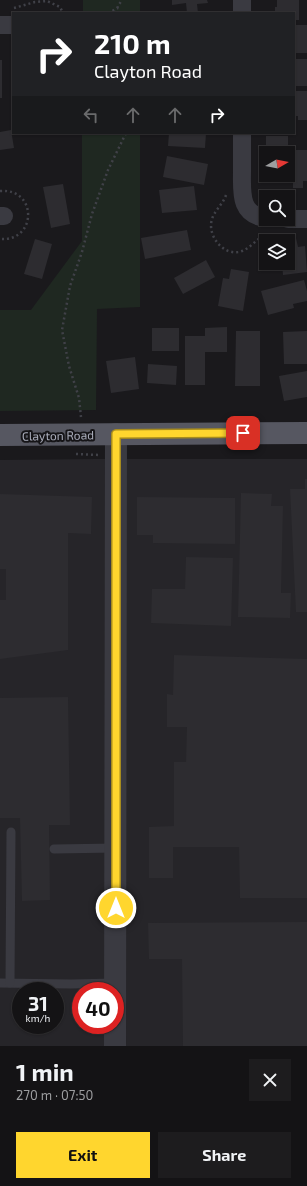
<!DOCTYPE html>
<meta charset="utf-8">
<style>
body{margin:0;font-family:"Exo 2",sans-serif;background:#1d1c1e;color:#f1f3f6;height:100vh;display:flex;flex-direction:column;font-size:15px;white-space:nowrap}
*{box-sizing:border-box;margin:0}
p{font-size:13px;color:#9d9ea0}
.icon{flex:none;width:22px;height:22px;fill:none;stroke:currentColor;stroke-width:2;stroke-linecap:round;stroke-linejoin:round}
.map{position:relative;height:1046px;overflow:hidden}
.side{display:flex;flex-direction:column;background:#141315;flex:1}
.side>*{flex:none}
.top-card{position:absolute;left:12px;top:12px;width:283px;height:122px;border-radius:0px;box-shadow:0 1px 3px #0004,0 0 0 1px #333234;background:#202124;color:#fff;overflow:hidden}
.needle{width:26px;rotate:81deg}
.tools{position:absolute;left:259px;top:146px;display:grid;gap:8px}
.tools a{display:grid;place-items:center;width:36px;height:36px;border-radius:0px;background:#141315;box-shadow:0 1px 3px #0004,0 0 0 1px #333234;font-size:20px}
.speed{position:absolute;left:12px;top:982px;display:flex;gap:8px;font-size:20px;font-weight:700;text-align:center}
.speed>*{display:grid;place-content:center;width:52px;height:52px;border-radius:50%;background:#141315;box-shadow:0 1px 3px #0004,0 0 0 1px #333234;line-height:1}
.speed small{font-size:10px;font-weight:400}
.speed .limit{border:6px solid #d22;background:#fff;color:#111}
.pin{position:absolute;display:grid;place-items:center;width:34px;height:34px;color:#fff;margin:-17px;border-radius:8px;box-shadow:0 2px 6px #0006}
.me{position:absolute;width:44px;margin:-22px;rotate:0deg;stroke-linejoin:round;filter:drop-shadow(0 0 3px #0008)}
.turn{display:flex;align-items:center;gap:14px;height:84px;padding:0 16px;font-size:18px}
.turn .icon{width:52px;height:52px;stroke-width:2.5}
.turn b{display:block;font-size:28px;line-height:34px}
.lanes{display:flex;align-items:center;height:38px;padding:0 16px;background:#0003;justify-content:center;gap:20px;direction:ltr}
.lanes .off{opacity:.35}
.round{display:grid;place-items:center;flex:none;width:42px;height:42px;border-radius:0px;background:#1d1c1e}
.summary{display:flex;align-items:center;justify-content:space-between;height:68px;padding:0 16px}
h1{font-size:24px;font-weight:700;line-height:30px}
.action{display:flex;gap:8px;margin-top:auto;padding:8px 16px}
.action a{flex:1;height:46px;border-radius:0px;background:#ffd62e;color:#111;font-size:16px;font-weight:700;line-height:46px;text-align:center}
.action a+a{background:#1d1c1e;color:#f1f3f6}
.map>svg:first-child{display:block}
</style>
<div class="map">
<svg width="307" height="1046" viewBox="0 0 307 1046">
<rect width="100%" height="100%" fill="#1a191c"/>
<path fill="#262529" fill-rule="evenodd" d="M96,459H307V1046H0V460ZM21,991H55V1025H21ZM81,991H115V1025H81Z"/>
<g fill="#1f2821">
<rect x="83" y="0" width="57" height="13"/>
<polygon points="82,133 140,133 140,307 97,309 96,410 0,411 0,310 31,310 82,241"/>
</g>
<g fill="#2d2c30">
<polygon points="172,0 207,0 208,3 197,4 198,13 187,13 186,3 172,5"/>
<polygon points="277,0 299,0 299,20 294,20 294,13 275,13 275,7 277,7"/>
<rect x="294" y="25" width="13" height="28"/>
<rect x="294" y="59" width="13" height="27"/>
<rect x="0" y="60" width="2" height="38"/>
<polygon points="294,91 307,91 307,120 298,120 298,116 294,116"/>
<polygon points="11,130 14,148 0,150 0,132"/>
<polygon points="169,133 206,133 205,148 168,146"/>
<polygon points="266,136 288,136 288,153 266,153 266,175 289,175 289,178 263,177 263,148 266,148"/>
<polygon points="293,150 307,150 307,181 303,181 303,188 293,188"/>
<polygon points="167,156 208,164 204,185 163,177"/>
<polygon points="63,184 70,224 51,228 43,187"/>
<polygon points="194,186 197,210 162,213 159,190"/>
<polygon points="187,230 191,250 145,259 141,238"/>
<polygon points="296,238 298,247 305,246 307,272 283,275 282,263 288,263 288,241 278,240"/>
<polygon points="35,239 52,244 42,279 24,274"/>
<polygon points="206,260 215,277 183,294 174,278"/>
<polygon points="231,269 249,272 243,311 218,306 223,278 229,279"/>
<polygon points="304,280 307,291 307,301 293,304 294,308 268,315 261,291"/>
<polygon points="227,327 227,352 205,352 205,385 185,385 185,336 205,336 205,328"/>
<rect x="152" y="328" width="27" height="23"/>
<polygon points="236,331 260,331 260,386 235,386"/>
<polygon points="307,331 307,364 284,364 283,332"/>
<polygon points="135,357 139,389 111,393 106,361"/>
<polygon points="148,364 177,366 176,385 147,383"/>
<polygon points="307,371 307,397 284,401 279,376"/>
<polygon points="305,479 307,479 307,612 296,612 290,489 305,489"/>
<polygon points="241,493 272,494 271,506 283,506 281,593 291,593 290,618 238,617"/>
<polygon points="0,494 92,497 91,534 68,533 68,650 0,659 0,600 6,600 6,569 0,569"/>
<polygon points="137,497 235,498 235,544 153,543 153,535 137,535"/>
<polygon points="186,557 233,558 231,626 151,623 152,589 185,589"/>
<polygon points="174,655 307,659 307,898 240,898 239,847 173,847 173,878 149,878 149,827 174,826 174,762 186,762 187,727 167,727 167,694 173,695"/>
<polygon points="68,697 70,825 49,825 50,900 22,901 20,818 0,818 0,698"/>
<polygon points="307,922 307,1046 183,1046 182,959 149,959 148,923"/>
</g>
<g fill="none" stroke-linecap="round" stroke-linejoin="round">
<g stroke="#404148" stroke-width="2.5" stroke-dasharray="2 3" stroke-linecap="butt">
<polyline points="14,8 35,2 47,1 60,7 63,13"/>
<polyline points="108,13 118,8"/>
<polyline points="116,13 118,6 122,0"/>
<path d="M0,191C38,188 37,242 0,239"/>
<path d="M226,195C223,204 215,210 212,219C207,235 222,255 239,252C249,250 256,239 265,235"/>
<polyline points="81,417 79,398 69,366 62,330 70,286 82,252 92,214 108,170 126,133"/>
<polyline points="76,454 99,455"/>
</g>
<g stroke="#3a3a41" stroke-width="9">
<polyline points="54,849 116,848"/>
<polyline points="0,983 71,984 115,983"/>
<polyline points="10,983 11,832"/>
</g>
<g stroke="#3a3a41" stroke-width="18">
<polyline points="242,0 242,13"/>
<polyline points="0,25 13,25"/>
<path d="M242,133C242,146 242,158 242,171C242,192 239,215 266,218"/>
<polyline points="0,216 4,216"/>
<polyline points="288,219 307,219"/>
</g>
<polyline stroke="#3a3a41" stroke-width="22" points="115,1046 116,434"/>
<polyline stroke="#565761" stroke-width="22" points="0,435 307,433"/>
</g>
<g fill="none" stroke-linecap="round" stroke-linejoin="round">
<g stroke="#a68b1e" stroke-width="10">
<polyline id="route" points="116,908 116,434 243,433"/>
</g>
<use href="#route" stroke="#ffd62e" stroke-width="7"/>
</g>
<g text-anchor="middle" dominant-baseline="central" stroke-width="4" stroke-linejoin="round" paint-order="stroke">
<g font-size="12" fill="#abaebc" stroke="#151417">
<text transform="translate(58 435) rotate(-1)">Clayton Road</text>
</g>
</g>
</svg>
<div class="tools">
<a><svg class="needle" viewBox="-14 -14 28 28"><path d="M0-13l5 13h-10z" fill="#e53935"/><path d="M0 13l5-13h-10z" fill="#9d9ea0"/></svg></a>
<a><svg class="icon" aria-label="search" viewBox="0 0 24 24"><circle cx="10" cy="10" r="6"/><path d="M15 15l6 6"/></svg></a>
<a><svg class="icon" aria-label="layers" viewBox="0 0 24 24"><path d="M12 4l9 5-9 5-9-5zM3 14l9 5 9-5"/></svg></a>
</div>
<div class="speed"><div>31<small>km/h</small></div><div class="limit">40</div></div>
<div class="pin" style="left:243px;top:433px;background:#d93025"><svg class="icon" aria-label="arrive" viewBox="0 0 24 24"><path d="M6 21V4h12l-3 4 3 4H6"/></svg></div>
<svg class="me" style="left:116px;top:908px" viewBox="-20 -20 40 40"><circle r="17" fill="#ffd62e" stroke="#fff" stroke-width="3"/><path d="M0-11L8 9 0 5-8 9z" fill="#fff"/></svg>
<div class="top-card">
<div class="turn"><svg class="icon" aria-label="right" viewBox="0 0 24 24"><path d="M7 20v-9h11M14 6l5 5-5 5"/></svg><div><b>210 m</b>Clayton Road</div></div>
<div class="lanes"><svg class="icon off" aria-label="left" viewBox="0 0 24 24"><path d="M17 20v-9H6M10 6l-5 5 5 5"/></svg><svg class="icon off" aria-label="ahead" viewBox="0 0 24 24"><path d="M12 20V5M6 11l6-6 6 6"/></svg><svg class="icon off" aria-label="ahead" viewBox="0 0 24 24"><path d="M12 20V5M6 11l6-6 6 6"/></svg><svg class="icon" aria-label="right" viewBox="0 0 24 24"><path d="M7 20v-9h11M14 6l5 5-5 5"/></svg></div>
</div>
</div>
<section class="side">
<div class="summary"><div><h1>1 min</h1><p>270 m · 07:50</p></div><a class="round"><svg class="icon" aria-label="close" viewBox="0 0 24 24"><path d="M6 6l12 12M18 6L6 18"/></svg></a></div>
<div class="action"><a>Exit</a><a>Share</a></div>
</section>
